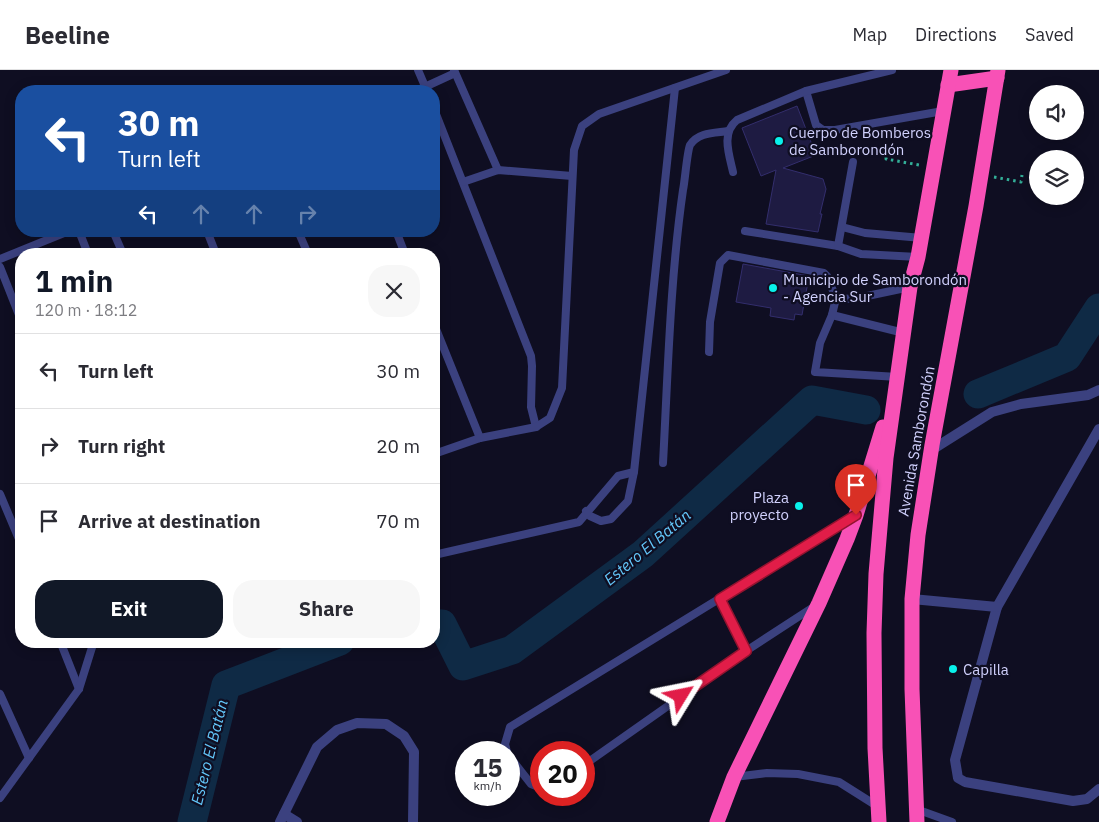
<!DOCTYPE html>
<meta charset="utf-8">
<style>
body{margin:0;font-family:"IBM Plex Sans",sans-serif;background:#f7f7f7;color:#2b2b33;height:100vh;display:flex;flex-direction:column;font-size:19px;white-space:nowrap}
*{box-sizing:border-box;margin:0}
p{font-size:16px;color:#7c7c81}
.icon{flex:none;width:28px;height:28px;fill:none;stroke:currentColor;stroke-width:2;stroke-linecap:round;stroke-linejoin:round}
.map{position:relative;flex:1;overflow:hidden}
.sheet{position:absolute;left:15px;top:178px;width:425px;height:400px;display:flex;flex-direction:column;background:#fff;border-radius:20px;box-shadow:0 2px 12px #0003}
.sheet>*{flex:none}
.guide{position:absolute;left:15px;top:15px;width:425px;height:152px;border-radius:20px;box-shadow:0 2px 12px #0003;background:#1a4fa0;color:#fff;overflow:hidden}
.fabs{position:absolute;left:1029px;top:15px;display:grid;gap:10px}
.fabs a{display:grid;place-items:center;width:55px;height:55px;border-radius:50%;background:#fff;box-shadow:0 2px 12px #0003;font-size:25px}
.speed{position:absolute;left:455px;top:671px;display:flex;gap:10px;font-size:25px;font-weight:700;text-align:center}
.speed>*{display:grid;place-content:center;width:65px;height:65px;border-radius:50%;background:#fff;box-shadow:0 2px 12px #0003;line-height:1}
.speed small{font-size:12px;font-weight:400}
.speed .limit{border:8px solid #d22;background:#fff;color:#111}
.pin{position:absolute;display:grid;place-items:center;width:42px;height:42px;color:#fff;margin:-51px -21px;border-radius:50% 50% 50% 0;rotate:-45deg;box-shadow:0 0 5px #0007}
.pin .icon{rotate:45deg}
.me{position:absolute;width:55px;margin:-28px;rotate:55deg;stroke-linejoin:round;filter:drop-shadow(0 0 4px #0008)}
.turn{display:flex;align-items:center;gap:18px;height:105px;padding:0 20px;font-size:22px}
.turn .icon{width:65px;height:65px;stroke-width:2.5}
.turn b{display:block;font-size:35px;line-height:42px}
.lanes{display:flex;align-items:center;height:48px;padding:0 20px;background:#0003;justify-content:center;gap:25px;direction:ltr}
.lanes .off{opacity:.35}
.round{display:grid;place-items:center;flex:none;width:52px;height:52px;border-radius:20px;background:#f7f7f7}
.headline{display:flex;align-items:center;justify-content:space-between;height:85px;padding:0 20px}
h1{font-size:30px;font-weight:800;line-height:38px;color:#111827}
.cta{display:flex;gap:10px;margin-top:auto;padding:10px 20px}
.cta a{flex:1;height:58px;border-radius:20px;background:#111827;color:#fff;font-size:20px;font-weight:800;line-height:58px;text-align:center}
.cta a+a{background:#f7f7f7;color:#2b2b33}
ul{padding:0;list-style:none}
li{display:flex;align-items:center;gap:15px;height:75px;padding:0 20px;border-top:1px solid #e1e1e2}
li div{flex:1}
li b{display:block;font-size:19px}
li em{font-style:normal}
header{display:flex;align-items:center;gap:30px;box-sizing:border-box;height:70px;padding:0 25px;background:#fff;border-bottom:1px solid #e1e1e2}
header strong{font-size:24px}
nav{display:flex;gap:28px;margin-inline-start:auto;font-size:18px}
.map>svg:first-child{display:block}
</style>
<header>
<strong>Beeline</strong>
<nav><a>Map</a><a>Directions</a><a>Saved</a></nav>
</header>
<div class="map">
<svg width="1099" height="752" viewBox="0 0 1099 752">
<rect width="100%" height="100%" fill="#0f0e22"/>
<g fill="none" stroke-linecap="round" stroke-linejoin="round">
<g stroke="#0f2a45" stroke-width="29">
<polyline points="978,324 1067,287 1099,238"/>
<polyline points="434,554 442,554 463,596 512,580 643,484 812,330 866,340"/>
<polyline points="192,752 226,615 340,571"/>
</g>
</g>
<g fill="#1e1b42" stroke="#332e6d">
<polygon points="797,36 816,85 783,98 823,109 826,119 820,144 822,144 818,162 766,154 776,100 761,106 742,58"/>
<polygon points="743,194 809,206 802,245 795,244 794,250 770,246 771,238 736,232"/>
</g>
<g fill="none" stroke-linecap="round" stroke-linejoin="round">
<g stroke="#33af98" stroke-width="3" stroke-dasharray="2.5 4" stroke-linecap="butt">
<polyline points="887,81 886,89 919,95"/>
<polyline points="994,107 1021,112 1022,105"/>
</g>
<g stroke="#3b417f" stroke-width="8">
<polyline points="418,0 427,21"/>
<polyline points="454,0 498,100"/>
<polyline points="416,21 455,3"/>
<polyline points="806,21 816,55 823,60 835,60 943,41"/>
<polyline points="434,39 531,286 532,296 531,337 536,357"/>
<path d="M733,102C729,84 721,63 737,50L806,21L892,0"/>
<polyline points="463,112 498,100 572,106"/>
<polyline points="842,157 865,163 922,168"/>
<polyline points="79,161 88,184"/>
<polyline points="113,161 123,184"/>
<polyline points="207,161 216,184"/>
<polyline points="298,161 308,184"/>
<polyline points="396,161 405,184"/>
<polyline points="745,161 838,176 861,184 918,187"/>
<polyline points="838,176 853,92"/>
<polyline points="0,189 69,161"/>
<polyline points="0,197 21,250"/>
<polyline points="836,228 853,229 910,217"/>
<polyline points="832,245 904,263"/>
<polyline points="434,254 480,368"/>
<polyline points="709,282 710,252 720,193 728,185 824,203 827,206 836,228 832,245 820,273 815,302 898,307"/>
<polyline points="434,384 480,368 536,357 550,348 562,318 574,80 582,56 599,44 726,0"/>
<path d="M663,393C668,302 670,210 683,120C685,111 687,82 690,75C698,62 715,63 728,61"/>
<polyline points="0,424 21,474"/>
<polyline points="586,441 590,446 601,451 611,449 628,431 634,402"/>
<polyline points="434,485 579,452 618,406 634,402 675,18"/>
<polyline points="720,529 746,581"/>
<polyline points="60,571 79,619"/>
<polyline points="0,624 29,688"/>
<polyline points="507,682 505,674 510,657 854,446"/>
<polyline points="509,686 531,714 541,718"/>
<polyline points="584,695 746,581 815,536"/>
<polyline points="734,707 767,703 798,704 839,712 877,736"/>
<polyline points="0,728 79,619 94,571"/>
<polyline points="916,739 952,752"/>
</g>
<g stroke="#3b417f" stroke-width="10">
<polyline points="1099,359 997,537 955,690 958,708 965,712 1073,731 1087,729 1099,719"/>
<polyline points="930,381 992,342 1021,334 1088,325 1099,320"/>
<polyline points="912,529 997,537"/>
<polyline points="284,744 297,752"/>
<polyline points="280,752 317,677 337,660 357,653 386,654 404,666 414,682 413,752"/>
</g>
<g stroke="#f851b6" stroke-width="15">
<polyline points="948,15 997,8"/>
<polyline points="717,752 734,707 819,533 847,469 856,445 883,357"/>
<polyline points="879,752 875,678 874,563 876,504 886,388 910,217 918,187 951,0"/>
<polyline points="917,752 912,619 912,529 918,465 932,375 976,136 998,0"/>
</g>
</g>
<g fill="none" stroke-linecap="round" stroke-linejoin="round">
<g stroke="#92132f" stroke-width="12">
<polyline id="route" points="681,626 746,581 720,529 856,445"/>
</g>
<use href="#route" stroke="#e11d48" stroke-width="9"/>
</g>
<g fill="#09f1eb" stroke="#0f0e22" stroke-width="2">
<circle cx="779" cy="71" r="5"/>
<circle cx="773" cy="218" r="5"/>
<circle cx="799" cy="436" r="5"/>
<circle cx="953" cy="599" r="5"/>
</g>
<g text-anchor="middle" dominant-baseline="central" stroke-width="4.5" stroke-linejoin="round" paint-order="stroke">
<g font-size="15" fill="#d1d1fd" stroke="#0f0e22" text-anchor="start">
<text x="789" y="62">Cuerpo de Bomberos<tspan x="789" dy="17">de Samborondón</tspan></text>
<text x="783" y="209">Municipio de Samborondón<tspan x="783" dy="17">- Agencia Sur</tspan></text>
<text x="789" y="427" text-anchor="end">Plaza<tspan x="789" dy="17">proyecto</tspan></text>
<text x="963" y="599">Capilla</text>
</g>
<g font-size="15" fill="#d1d1fd" stroke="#0f0e22">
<text transform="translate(916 371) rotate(-80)">Avenida Samborondón</text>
</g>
<g font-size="16" font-style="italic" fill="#63c6f9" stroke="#0f0e22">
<text transform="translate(647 477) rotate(-40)">Estero El Batán</text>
<text transform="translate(209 682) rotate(-76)">Estero El Batán</text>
</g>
</g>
</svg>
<div class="fabs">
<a><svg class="icon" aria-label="sound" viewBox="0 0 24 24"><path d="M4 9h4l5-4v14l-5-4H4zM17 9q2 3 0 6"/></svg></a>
<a><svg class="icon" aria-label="layers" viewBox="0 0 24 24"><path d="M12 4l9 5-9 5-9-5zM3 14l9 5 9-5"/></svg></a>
</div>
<div class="speed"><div>15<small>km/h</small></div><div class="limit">20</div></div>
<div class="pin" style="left:856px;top:445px;background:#d93025"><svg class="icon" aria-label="arrive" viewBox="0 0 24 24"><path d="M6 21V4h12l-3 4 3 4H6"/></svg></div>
<svg class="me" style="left:681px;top:626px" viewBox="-20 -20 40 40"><path d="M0-17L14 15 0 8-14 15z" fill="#e11d48" stroke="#fff" stroke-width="4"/></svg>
<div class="guide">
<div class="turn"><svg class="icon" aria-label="left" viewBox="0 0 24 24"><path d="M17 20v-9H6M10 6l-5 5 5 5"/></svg><div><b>30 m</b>Turn left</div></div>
<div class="lanes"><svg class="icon" aria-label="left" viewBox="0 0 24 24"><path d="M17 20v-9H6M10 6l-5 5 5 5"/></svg><svg class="icon off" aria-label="ahead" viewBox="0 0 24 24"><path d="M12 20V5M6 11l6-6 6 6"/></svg><svg class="icon off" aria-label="ahead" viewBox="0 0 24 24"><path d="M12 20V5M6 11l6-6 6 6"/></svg><svg class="icon off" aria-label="right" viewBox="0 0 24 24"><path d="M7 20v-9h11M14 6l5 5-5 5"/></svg></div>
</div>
<section class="sheet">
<div class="headline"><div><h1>1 min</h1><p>120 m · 18:12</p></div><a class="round"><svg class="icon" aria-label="close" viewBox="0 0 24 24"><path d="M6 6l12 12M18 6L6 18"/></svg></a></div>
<ul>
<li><svg class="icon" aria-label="left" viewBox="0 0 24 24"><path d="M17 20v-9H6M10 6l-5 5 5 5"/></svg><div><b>Turn left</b></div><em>30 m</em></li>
<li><svg class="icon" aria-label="right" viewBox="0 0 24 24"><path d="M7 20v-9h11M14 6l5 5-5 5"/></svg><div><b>Turn right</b></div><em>20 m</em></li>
<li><svg class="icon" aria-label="arrive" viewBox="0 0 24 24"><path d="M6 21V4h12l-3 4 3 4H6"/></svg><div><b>Arrive at destination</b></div><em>70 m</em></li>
</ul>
<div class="cta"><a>Exit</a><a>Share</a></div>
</section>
</div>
